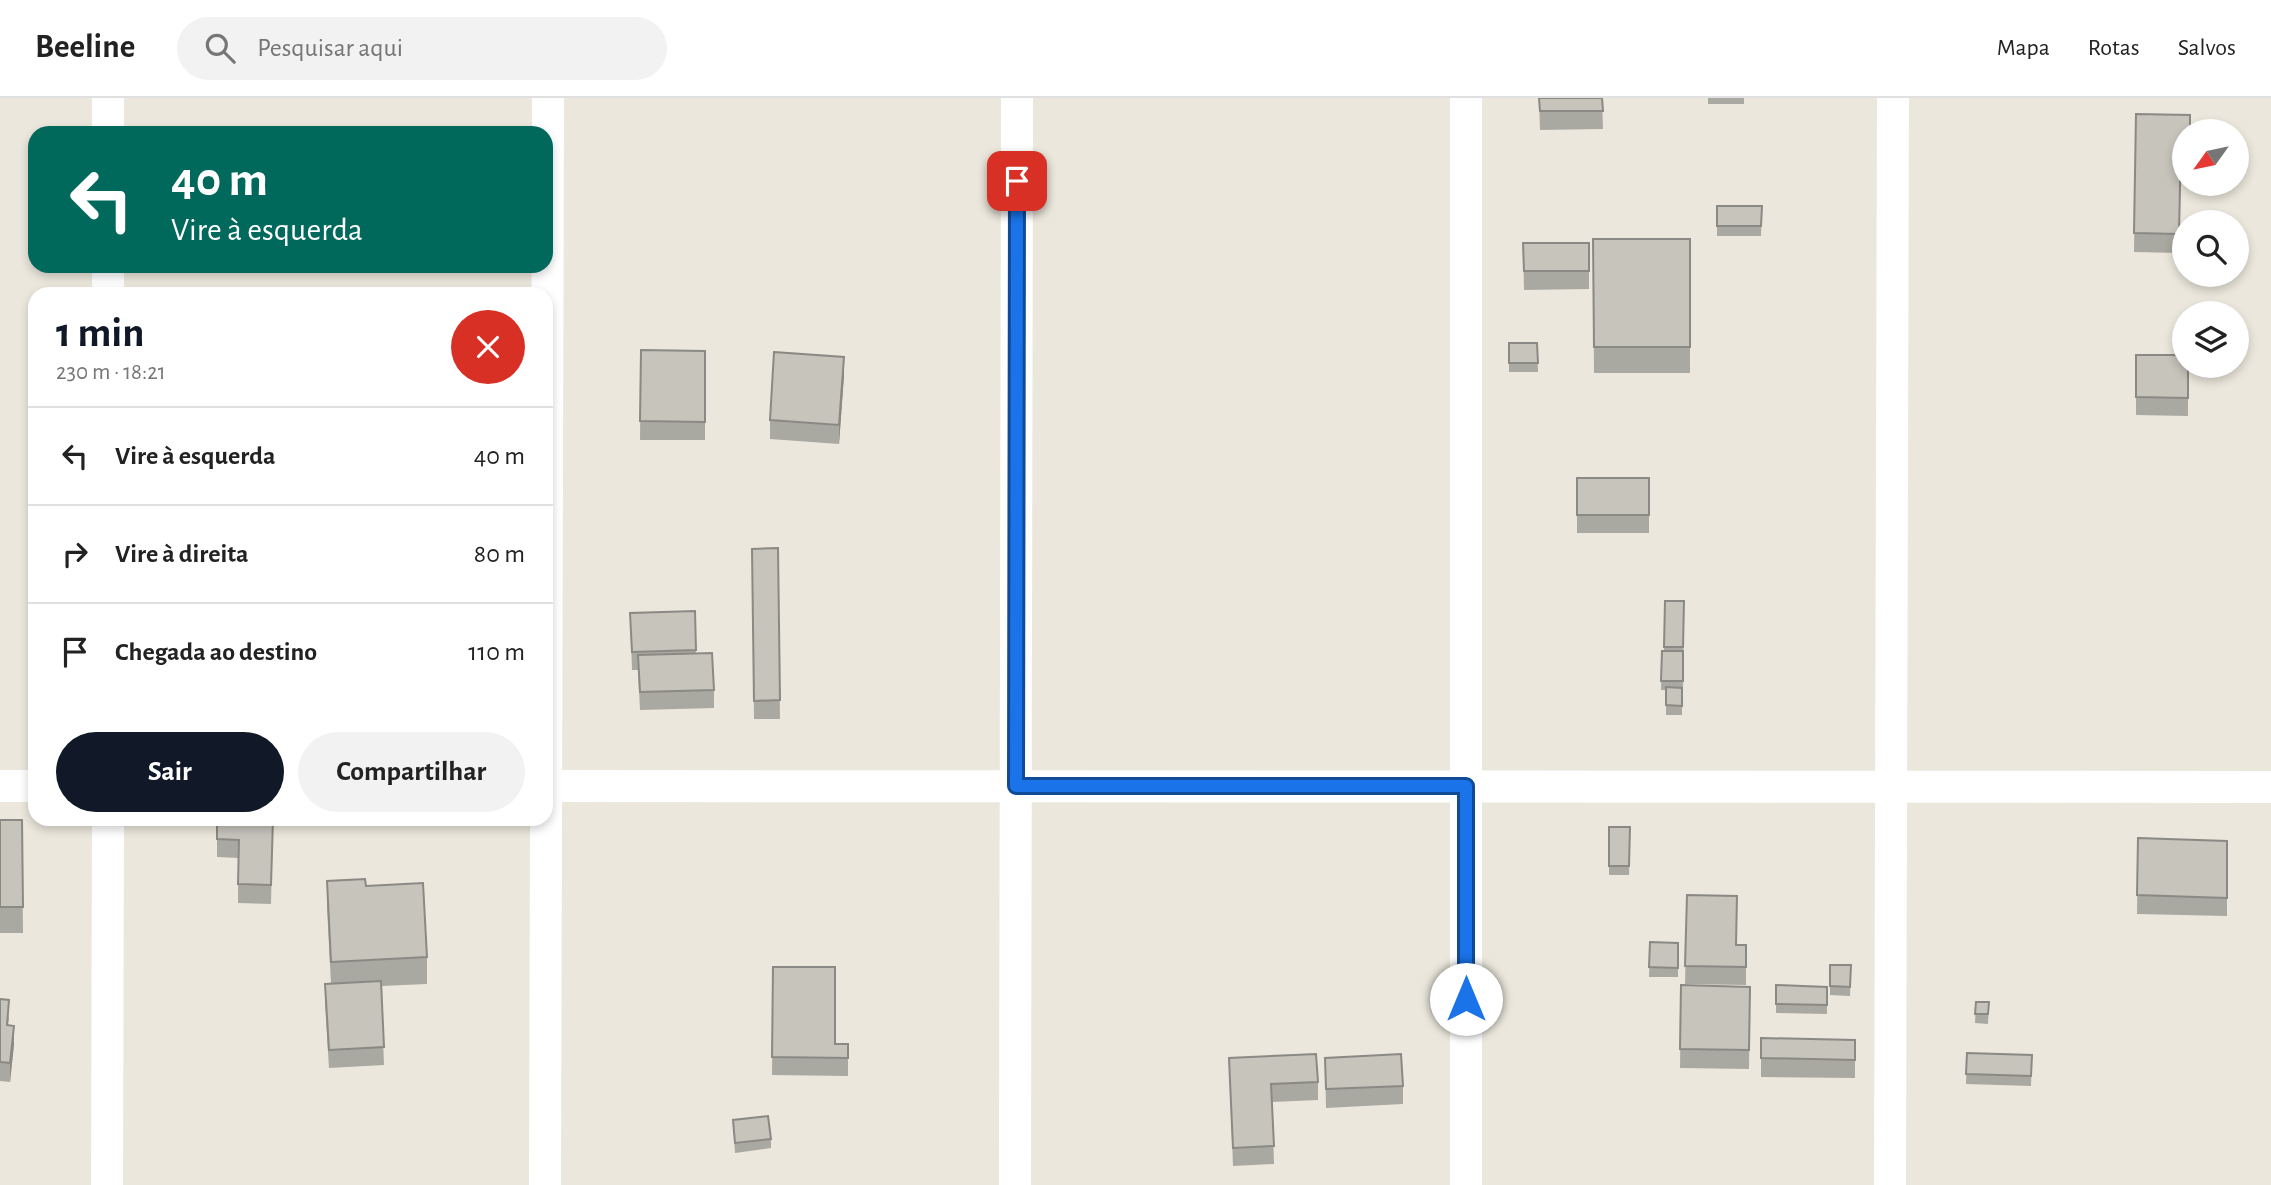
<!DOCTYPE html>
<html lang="pt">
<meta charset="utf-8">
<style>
body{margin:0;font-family:"Alegreya Sans",sans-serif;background:#f2f2f2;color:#222;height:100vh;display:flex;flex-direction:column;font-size:26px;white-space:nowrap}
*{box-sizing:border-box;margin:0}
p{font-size:23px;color:#767676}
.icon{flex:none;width:38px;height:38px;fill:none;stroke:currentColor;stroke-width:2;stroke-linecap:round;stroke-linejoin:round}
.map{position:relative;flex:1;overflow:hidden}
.drawer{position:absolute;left:28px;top:189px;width:525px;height:539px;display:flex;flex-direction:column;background:#fff;border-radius:21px;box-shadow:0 4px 10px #0003}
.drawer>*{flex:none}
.banner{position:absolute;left:28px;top:28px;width:525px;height:147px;border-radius:21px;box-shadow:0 4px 10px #0003;background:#00695c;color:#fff;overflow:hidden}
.needle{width:46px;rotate:237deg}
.tools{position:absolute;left:2172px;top:21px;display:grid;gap:14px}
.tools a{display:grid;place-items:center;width:77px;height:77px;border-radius:50%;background:#fff;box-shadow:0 4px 10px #0003;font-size:35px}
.pin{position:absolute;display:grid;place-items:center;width:60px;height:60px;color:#fff;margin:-30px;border-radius:14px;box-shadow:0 4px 10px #0006}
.me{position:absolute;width:77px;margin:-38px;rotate:0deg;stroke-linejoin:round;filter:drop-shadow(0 0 5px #0008)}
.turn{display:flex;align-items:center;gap:24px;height:147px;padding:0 28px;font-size:32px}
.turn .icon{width:91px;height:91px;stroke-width:2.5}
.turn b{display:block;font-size:49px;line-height:60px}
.round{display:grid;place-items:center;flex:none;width:74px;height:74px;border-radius:37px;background:#f2f2f2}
.summary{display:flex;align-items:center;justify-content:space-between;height:119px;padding:0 28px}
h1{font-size:42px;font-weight:600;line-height:52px;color:#111827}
.button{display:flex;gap:14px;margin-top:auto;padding:14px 28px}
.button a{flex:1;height:80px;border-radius:42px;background:#111827;color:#fff;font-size:28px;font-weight:600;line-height:80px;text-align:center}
.button a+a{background:#f2f2f2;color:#222}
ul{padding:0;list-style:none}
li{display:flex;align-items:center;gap:21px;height:98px;padding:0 28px;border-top:2px solid #e0e0e0}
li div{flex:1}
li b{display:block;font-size:26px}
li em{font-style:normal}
header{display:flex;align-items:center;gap:42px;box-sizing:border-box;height:98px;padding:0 35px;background:#fff;border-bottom:2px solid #e0e0e0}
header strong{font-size:33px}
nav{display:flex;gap:38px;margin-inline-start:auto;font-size:24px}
.search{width:490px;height:63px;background:#f2f2f2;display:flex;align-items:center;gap:18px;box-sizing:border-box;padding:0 24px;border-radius:38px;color:#767676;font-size:26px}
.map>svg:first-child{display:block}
</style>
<header>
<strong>Beeline</strong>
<div class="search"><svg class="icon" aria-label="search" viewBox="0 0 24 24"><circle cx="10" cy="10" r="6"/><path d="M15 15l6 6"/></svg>Pesquisar aqui</div>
<nav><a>Mapa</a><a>Rotas</a><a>Salvos</a></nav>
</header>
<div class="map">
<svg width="2271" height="1087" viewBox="0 0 2271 1087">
<rect width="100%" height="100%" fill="#ebe7dc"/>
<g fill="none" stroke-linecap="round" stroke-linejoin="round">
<g stroke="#fff" stroke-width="32">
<polyline points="108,35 108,0"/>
<polyline points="108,196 108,168"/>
<polyline points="0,688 35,688"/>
<polyline points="546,688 2271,689"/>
<polyline points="107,1087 108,721"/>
<polyline points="545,1087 548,0"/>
<polyline points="1015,1087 1017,0"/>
<polyline points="1466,1087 1466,0"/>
<polyline points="1890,1087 1893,0"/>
</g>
</g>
<g fill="#aaa9a1">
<polygon points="1539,0 1602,0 1603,31 1540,32"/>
<rect x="1708" y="0" width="36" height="6"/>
<polygon points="2136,16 2184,33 2184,62 2181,62 2179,155 2134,154"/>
<polygon points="1717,108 1762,108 1761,138 1717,138"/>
<polygon points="1593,141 1690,141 1690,275 1594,275"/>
<polygon points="1523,145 1589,145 1589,191 1524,192"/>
<polygon points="1509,245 1537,245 1538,274 1509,274"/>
<polygon points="641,252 705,253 705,342 640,342"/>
<polygon points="2188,268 2188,318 2136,317 2136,299"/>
<polygon points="844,277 839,346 770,341 770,322"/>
<rect x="1577" y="380" width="72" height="55"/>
<polygon points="778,450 780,621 754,621 752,451"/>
<polygon points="1665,503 1684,503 1683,592 1682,592 1682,617 1666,617 1666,592 1661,592 1662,553 1664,553"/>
<polygon points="695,513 696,556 714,592 714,610 640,612 638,572 632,572 630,515"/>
<polygon points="217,721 273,721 271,806 238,805 238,760 217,759"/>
<polygon points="0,722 22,722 23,835 0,835"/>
<polygon points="1609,729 1630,729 1629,777 1609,777"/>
<polygon points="2138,740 2227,743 2227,818 2137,816"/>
<polygon points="327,783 366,788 427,859 427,886 381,888 384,967 329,970 325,904 325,886 331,886 327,809"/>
<polygon points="1687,797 1736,847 1746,847 1746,887 1685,886"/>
<polygon points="1650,844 1678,845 1678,879 1649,879"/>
<polygon points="1830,867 1851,867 1850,898 1830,897"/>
<polygon points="773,869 835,946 848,946 848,978 772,977"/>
<polygon points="1681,887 1750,889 1749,971 1680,970"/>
<polygon points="1776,887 1827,889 1827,916 1776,915"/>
<polygon points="0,901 9,920 8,927 14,946 10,984 0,983"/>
<polygon points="1976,904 1989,904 1988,926 1975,925"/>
<polygon points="1761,940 1855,942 1855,980 1761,979"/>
<polygon points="1967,955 2032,957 2031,988 1966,986"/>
<polygon points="1229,960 1318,984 1318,1002 1272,1004 1274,1066 1233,1068"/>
<polygon points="1325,960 1403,988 1403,1006 1326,1010"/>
<polygon points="733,1022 771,1041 771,1050 735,1055"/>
</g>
<g fill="#8b8983">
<polygon points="844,259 844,277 839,346 839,327"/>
<polygon points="14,928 14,946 10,984 10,965"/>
</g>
<g fill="#c6c4bb" stroke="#8b8983" stroke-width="2">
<polygon points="1539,0 1602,0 1603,13 1540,13"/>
<polygon points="2136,16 2190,17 2190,33 2184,33 2184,43 2181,43 2179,136 2134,135"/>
<polygon points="1717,108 1762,108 1761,128 1717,128"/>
<polygon points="1593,141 1690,141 1690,249 1594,249"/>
<polygon points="1523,145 1589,145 1589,173 1524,173"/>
<polygon points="1509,245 1537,245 1538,265 1509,265"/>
<polygon points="641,252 705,253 705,324 640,323"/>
<polygon points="774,254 844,259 839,327 770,322"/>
<polygon points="2136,257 2184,257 2184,268 2188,268 2188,300 2136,299"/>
<rect x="1577" y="380" width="72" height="37"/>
<polygon points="778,450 780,602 754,603 752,451"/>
<polygon points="1665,503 1684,503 1683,549 1664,549"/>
<polygon points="695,513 696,552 632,554 630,515"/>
<polygon points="1662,553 1683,553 1683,583 1661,583"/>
<polygon points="712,555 714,592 640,594 638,557"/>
<polygon points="1666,589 1682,590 1682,608 1666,607"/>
<polygon points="217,721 273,721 271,787 238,786 239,742 217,741"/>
<polygon points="0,722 22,722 23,809 0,809"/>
<polygon points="1609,729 1630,729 1629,768 1609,768"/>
<polygon points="2138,740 2227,743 2227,800 2137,797"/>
<polygon points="365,781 366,788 423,785 427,859 331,864 327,783"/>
<polygon points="1687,797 1737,798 1736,847 1746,847 1746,869 1685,868"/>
<polygon points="1650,844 1678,845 1678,870 1649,869"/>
<polygon points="1830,867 1851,867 1850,889 1830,888"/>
<polygon points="773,869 835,869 835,946 848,946 848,960 772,959"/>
<polygon points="381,883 384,949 329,952 325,886"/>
<polygon points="1681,887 1750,889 1749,952 1680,951"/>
<polygon points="1776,887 1827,889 1827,907 1776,906"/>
<polygon points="0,901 9,902 7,927 14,928 10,965 0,964"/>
<polygon points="1976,904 1989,904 1988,916 1975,916"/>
<polygon points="1761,940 1855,942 1855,962 1761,960"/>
<polygon points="1967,955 2032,957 2031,978 1966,976"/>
<polygon points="1316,956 1318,984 1271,986 1274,1048 1233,1050 1229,960"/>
<polygon points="1401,956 1403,988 1326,991 1325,960"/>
<polygon points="768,1018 771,1041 735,1045 733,1022"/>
</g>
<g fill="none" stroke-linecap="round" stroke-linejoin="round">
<g stroke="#114b97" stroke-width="18">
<polyline id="route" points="1017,83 1016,688 1466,688 1466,901"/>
</g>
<use href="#route" stroke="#1a73e8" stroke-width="12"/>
</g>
</svg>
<div class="tools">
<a><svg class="needle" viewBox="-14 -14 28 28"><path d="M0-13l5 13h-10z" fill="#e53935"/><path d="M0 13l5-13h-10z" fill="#767676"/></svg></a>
<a><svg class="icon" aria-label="search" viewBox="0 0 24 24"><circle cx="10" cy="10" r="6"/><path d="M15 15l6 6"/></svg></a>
<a><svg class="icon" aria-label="layers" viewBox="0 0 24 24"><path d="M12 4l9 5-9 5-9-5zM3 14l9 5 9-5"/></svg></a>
</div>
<div class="pin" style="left:1017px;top:83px;background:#d93025"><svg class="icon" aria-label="arrive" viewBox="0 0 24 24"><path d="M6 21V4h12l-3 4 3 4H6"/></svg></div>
<svg class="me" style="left:1466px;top:901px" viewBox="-20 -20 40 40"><circle r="19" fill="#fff"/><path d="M0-13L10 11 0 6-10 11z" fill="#1a73e8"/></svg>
<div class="banner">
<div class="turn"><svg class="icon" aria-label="left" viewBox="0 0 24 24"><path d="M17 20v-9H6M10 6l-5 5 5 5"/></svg><div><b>40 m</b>Vire à esquerda</div></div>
</div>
<section class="drawer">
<div class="summary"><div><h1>1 min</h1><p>230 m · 18:21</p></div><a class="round" style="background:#d93025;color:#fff"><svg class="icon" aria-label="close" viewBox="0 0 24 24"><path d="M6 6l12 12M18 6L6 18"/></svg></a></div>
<ul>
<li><svg class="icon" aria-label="left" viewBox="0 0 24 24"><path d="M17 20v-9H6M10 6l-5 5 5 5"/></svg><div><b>Vire à esquerda</b></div><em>40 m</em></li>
<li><svg class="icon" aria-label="right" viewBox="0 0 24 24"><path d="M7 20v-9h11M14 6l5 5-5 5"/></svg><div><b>Vire à direita</b></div><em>80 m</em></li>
<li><svg class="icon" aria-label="arrive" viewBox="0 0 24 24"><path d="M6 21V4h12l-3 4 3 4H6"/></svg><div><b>Chegada ao destino</b></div><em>110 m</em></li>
</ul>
<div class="button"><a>Sair</a><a>Compartilhar</a></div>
</section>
</div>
